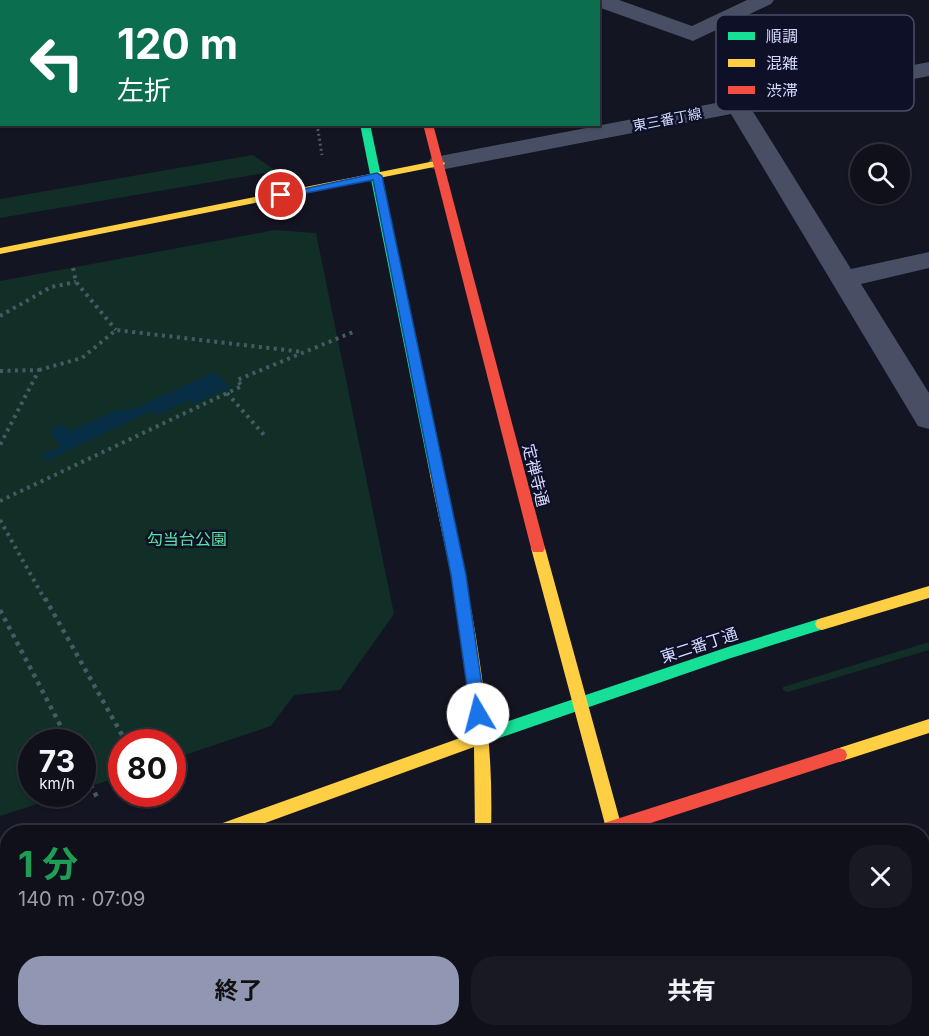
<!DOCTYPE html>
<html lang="ja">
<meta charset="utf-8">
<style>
body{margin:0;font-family:Inter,"Noto Sans JP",sans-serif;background:#181923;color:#f1f3f6;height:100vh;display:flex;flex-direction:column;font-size:22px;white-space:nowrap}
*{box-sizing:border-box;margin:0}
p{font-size:20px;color:#9b9da2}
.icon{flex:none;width:33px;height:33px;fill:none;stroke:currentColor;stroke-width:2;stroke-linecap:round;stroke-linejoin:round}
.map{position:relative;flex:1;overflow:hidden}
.details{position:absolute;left:0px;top:825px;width:930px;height:212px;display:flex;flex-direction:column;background:#0f101a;border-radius:24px 24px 0 0;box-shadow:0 2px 4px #0004,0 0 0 2px #2f3039}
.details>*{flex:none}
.banner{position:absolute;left:0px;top:0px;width:600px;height:126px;box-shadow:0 2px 4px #0004,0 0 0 2px #2f3039;background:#0b6e4f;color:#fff;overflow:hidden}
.controls{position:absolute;left:850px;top:144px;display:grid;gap:12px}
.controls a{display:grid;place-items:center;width:60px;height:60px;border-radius:50%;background:#0f101a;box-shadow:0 2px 4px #0004,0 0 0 2px #2f3039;font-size:30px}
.speed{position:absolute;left:18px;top:729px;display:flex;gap:12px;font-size:30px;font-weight:700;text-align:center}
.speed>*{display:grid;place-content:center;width:78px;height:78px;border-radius:50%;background:#0f101a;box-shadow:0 2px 4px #0004,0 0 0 2px #2f3039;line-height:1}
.speed small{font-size:15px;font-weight:400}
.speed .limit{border:9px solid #d22;background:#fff;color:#111}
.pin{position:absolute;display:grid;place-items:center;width:51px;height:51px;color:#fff;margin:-26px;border:3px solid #fff;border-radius:50%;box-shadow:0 2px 6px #0007}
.me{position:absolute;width:66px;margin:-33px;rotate:352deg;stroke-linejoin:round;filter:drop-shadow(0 0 4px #0008)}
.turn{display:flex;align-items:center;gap:21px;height:126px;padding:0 18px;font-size:27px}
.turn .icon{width:78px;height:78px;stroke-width:2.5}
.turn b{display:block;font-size:42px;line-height:51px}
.round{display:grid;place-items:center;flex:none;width:63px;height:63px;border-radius:24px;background:#181923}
.head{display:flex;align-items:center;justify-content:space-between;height:102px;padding:0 18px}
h1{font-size:36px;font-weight:700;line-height:45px;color:#1e9e55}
.cta{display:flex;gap:12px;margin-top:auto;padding:12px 18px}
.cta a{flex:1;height:69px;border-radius:24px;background:#9196b2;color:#111;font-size:24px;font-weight:700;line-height:69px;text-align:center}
.cta a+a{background:#181923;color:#f1f3f6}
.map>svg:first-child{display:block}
</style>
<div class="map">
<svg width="929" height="1036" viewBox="0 0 929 1036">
<rect width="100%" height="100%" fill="#141522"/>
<g fill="#112e27">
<polygon points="253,155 276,171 0,218 0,199"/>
<polygon points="275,230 316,233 394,614 340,690 294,695 271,726 173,759 172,742 122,742 121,776 83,789 82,742 32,742 32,794 68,794 0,816 0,281"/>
<polygon points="929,642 929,650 788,692 783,690 783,687"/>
</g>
<polygon fill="#082e45" points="215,372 230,387 194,404 190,400 157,415 151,411 46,461 42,455 60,447 50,431 61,424 69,431 114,411 133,409"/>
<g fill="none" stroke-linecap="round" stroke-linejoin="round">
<polyline stroke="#455b63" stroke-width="3" stroke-dasharray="2 3" stroke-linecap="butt" points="317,124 322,155"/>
<g stroke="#455b63" stroke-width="4" stroke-dasharray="3 4.5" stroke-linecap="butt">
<polyline points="73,268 76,282 116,330"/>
<polyline points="0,316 51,287 76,282"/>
<polyline points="39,370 82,358 116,330 303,352"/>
<polyline points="0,371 39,370 0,445"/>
<polyline points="227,393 265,436"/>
<polyline points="0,501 242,386 237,380 353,332"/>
<polyline points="0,520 45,600"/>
</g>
<g stroke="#455b63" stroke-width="4.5" stroke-dasharray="4 5" stroke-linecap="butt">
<polyline points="45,598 126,742"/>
<polyline points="0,610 69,742"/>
<polyline points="82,769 97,797"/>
</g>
<g fill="#484e63" fill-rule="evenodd">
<rect x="20" y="0" width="20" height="2"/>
<polygon points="589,0 619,0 692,26 747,0 774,0 771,4 693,41 598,7 598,2"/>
<polygon points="929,62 929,76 752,110 851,269 929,252 929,268 861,284 929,393 929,429 918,426 731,114 440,170 431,168 428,163 431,158 440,156"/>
</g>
<g fill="#16e098" fill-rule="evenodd">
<rect x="331" y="0" width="8" height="2"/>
<polygon points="360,124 370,124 444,475 437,480 430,475"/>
<polygon points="822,618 827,620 829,624 827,628 728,659 482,744 476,742 474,737 476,732 482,730 728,647"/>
</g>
<g fill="#ffcf43" fill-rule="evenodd">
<rect x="387" y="0" width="8" height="2"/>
<polygon points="440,160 445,163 444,165 0,254 0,248"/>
<path d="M437,470L444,475C469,592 495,712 491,832H475L474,747L240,832H212L214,827L220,824L474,733L451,575L430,475Z"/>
<polygon points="538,543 543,544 545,548 622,828 620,832 608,832 606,828 531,548 533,544"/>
<polygon points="929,586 929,598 822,630 817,628 815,624 817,620 822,618"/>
<polygon points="929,719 929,733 839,762 833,760 831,755 833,750 839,748"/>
<polygon points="41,1029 75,1029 71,1036 37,1036"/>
<rect x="487" y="1029" width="18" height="7"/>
<polygon points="661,1029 679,1029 681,1036 663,1036"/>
</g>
<g fill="#f24e42" fill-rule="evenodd">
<polygon points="423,124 433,124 545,548 543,552 533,552 531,548"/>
<polygon points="839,748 845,750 847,755 845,760 839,762 623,832 593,832 595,827 601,824"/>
<polygon points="8,899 8,916 0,918 0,902"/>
</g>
</g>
<polygon fill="#1a73e8" stroke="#114b97" stroke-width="1.5" points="377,173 382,176 466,575 486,714 484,718 473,718 471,714 451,575 373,180 281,198 276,195"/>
<g text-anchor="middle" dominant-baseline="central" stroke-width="5" stroke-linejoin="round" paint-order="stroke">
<g font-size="14" fill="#d5dbff" stroke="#0e1028">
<text transform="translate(667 119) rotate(-11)">東三番丁線</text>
</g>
<g font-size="16" fill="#d5dbff" stroke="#0e1028">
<text transform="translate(536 475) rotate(76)">定禅寺通</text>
<text transform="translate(699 645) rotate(-18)">東二番丁通</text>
</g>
<g font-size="16" fill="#58e89e" stroke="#0e1028">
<text x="187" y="539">勾当台公園</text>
</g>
</g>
<rect x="716" y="15" width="198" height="96" rx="9" fill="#0e1028" stroke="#4a4d68" stroke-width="1.5"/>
<rect x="728" y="32" width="27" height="8" fill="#16e098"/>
<rect x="728" y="59" width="27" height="8" fill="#ffcf43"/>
<rect x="728" y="86" width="27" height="8" fill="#f24e42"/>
<g font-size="16" fill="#d5dbff">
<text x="766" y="42">順調</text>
<text x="766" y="69">混雑</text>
<text x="766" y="96">渋滞</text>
</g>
</svg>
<div class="controls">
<a><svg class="icon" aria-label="search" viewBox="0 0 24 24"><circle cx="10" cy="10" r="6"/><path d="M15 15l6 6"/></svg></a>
</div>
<div class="speed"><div>73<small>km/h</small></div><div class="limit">80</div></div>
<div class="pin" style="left:281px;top:195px;background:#d93025"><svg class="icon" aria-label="arrive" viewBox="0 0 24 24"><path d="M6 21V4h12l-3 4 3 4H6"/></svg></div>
<svg class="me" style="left:478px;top:714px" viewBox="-20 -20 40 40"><circle r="19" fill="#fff"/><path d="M0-13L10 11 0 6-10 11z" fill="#1a73e8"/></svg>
<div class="banner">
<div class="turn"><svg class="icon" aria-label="left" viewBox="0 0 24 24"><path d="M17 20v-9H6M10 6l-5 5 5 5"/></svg><div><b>120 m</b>左折</div></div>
</div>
<section class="details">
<div class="head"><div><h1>1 分</h1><p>140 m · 07:09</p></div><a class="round"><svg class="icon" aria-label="close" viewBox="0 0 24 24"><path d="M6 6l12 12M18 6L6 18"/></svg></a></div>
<div class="cta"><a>終了</a><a>共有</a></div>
</section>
</div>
